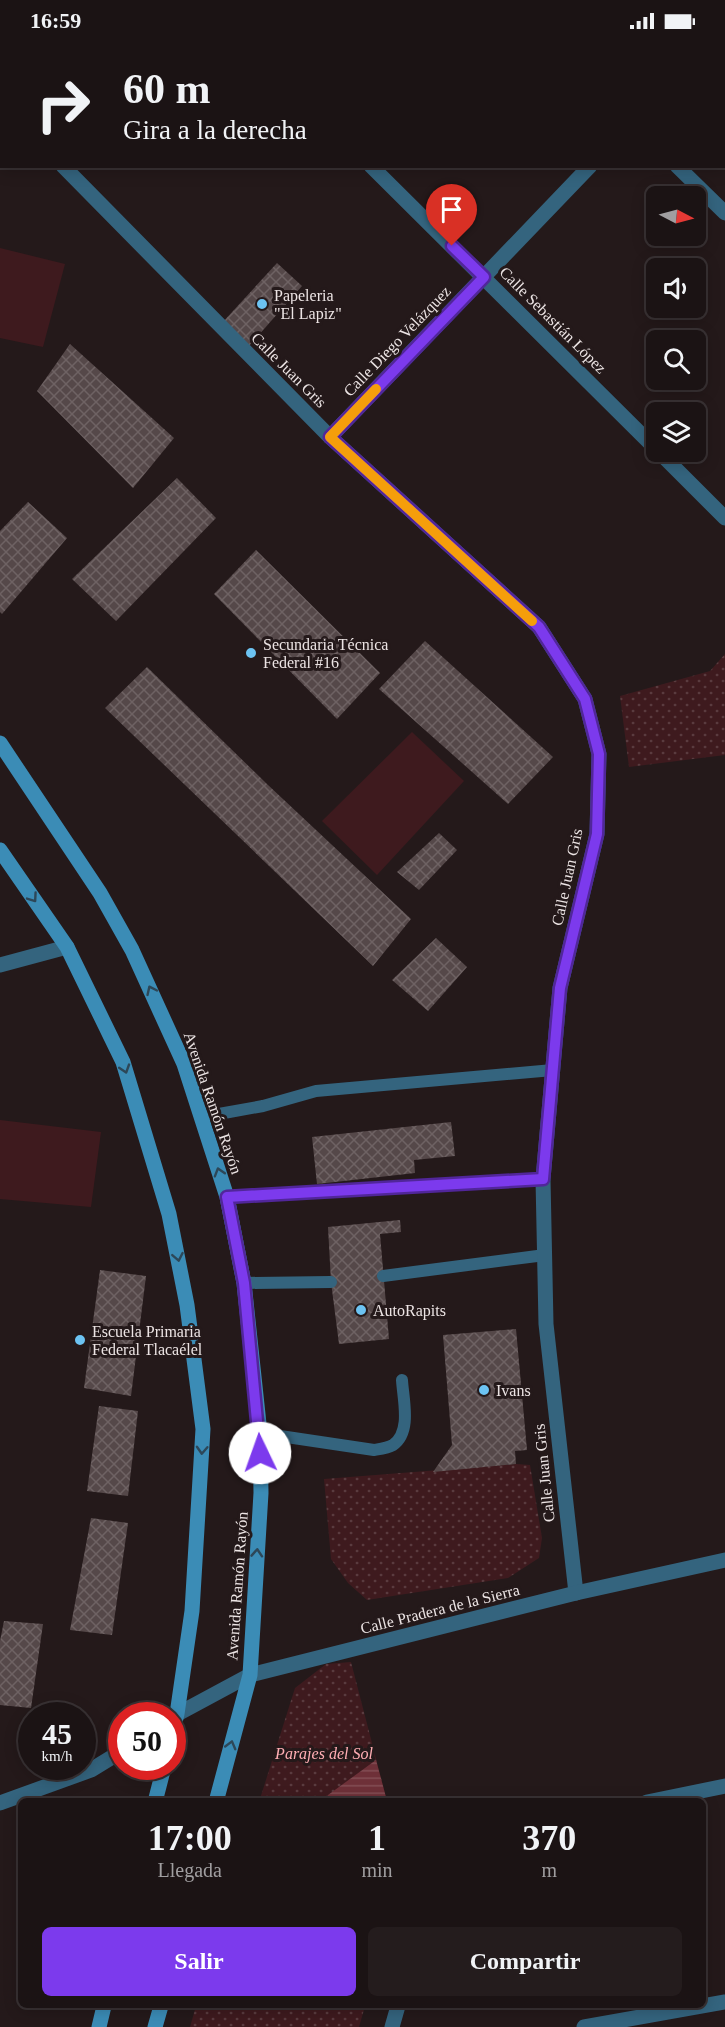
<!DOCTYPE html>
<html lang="es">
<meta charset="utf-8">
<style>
body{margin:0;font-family:"Times New Roman",serif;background:#241c1d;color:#f1f3f6;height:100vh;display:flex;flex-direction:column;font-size:22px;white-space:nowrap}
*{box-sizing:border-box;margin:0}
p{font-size:20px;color:#a09ea0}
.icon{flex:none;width:33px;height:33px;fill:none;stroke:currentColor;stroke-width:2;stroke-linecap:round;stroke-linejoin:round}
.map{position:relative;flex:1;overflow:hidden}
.side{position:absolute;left:18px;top:1756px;width:688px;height:210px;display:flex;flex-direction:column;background:#1b1314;border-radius:9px;box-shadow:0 3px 15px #0003,0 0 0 2px #393234}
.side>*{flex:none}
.banner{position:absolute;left:0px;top:0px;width:726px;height:126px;box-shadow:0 3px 15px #0003,0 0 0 2px #393234;background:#1b1314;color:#f1f3f6;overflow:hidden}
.needle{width:39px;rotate:96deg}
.tools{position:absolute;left:646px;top:144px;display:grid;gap:12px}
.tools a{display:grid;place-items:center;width:60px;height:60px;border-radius:9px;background:#1b1314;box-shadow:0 3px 15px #0003,0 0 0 2px #393234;font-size:30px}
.speed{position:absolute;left:18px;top:1660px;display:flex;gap:12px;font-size:30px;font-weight:700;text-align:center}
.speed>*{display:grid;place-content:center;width:78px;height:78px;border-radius:50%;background:#1b1314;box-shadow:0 3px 15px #0003,0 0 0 2px #393234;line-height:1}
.speed small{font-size:15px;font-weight:400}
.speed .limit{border:9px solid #d22;background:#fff;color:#111}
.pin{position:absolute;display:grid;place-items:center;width:51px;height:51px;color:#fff;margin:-62px -26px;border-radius:50% 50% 50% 0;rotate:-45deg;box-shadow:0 0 6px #0007}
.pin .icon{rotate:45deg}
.me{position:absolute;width:66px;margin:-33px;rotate:357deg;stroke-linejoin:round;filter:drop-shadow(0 0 4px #0008)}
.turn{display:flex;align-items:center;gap:21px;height:126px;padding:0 24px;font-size:27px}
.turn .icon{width:78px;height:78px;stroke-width:2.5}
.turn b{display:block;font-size:42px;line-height:51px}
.eta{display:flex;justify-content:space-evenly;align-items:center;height:102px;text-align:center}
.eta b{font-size:36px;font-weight:700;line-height:42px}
.button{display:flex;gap:12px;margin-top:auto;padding:12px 24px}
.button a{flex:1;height:69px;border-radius:9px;background:#7c3aed;color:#fff;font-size:24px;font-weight:700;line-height:69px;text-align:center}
.button a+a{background:#241c1d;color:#f1f3f6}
.status{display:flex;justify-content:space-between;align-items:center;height:42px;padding:0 30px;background:#1b1314;direction:ltr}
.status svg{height:16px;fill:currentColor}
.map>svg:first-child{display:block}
</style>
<div class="status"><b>16:59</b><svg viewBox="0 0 49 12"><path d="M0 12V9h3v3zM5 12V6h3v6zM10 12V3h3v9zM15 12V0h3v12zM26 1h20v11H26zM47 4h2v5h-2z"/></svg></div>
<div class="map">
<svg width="725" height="1985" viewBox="0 0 725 1985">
<defs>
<pattern id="park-dots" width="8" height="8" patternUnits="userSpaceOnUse" patternTransform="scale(1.5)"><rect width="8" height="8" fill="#3e1a1e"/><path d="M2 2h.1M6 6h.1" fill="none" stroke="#5a3b3f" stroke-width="1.8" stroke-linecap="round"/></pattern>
<pattern id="water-rules" width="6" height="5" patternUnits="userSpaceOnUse" patternTransform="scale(1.5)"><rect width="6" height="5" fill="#6e3038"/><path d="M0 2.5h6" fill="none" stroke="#834e55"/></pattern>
<pattern id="building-cross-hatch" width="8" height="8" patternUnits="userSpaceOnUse" patternTransform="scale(1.5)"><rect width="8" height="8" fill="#554849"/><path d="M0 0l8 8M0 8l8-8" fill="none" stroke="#6e6263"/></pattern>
</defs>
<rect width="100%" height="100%" fill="#24191a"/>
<g fill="url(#park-dots)">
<polygon points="725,612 725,713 629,725 620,654 710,629"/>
<polygon points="516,1422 530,1423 542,1496 539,1516 508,1536 367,1558 348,1541 331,1517 324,1437"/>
<polygon points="351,1620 387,1759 259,1760 295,1646 326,1622"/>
<polygon points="196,1964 365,1964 359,1985 190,1985"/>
</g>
<g fill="#3e1a1e">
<polygon points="0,206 65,222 43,305 0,296"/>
<polygon points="412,690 464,739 377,833 322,779"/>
<polygon points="0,1078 101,1090 91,1165 0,1157"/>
</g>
<polygon fill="url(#water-rules)" points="376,1718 387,1759 325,1759 328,1753"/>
<g fill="url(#building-cross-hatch)">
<polygon points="277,221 302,244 248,305 222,281"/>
<polygon points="70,302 174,396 133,446 37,349"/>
<polygon points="177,436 216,476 116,579 72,537"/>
<polygon points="28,460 67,496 2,572 0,570 0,489"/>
<polygon points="256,508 380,631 337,677 214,552"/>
<polygon points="425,599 553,715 508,762 379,647"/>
<polygon points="147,625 268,743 411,877 373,924 105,666"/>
<polygon points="439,791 457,808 419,848 397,830"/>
<polygon points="436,896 467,925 428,969 392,938"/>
<polygon points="451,1080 455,1114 414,1118 415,1131 317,1142 312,1095"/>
<polygon points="400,1178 401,1190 380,1192 389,1297 339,1302 331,1240 328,1185"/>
<polygon points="100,1228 146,1234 131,1354 84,1346"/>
<polygon points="516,1287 527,1408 515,1409 516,1422 433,1430 452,1403 443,1293"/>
<polygon points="99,1364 138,1369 128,1454 87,1449"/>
<polygon points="91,1476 128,1481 112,1593 70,1588"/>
<polygon points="4,1579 43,1582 31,1666 0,1663 0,1599"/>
</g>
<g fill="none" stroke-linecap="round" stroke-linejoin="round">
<g stroke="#34647e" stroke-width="12">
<polyline points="202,1075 263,1064 316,1049 553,1028"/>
<polyline points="227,1155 543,1137"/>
<polyline points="383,1234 545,1213"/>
<polyline points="244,1241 331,1240"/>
<path d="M260,1391L374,1408C380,1407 388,1406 393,1403C412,1390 403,1357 402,1338"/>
</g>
<g stroke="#34647e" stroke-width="15">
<polyline points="245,0 246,2"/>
<polyline points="550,0 551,2"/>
<polyline points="708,2 709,0"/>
<polyline points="0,60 2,62"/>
<polyline points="63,124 330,395 539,585 585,657 599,712 597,792 560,946 543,1137 546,1282 576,1551"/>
<polyline points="371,124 657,408"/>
<polyline points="677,124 725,171"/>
<polyline points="330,395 590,124"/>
<polyline points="659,410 725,476"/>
<polyline points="0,923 67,905"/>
<polyline points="172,1675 250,1633 576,1551 725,1518"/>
<polyline points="647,1760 725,1744"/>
<polyline points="0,1761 91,1728 122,1709"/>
<polyline points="392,1985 398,1964"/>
<polyline points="584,1985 725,1960"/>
</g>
<g stroke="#3b8cb6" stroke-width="15">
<polyline points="0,701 100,851 132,908 184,1022 227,1155 244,1241 260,1391 261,1451 250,1633 216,1760"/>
<polyline points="0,808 67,905 123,1020 169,1172 187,1263 203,1387 192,1569 177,1672 172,1691"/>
<polyline points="155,1760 164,1725"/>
<polyline points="99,1985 104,1964"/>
<polyline points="155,1985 161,1964"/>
</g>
</g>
<defs><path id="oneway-chevron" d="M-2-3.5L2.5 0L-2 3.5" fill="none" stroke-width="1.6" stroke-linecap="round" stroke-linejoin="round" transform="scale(1.5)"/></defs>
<g stroke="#2d4758">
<use href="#oneway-chevron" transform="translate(33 856) rotate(55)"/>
<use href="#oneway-chevron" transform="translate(151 948) rotate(-115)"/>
<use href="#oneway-chevron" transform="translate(125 1027) rotate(72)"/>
<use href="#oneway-chevron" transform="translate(219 1130) rotate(-107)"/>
<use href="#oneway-chevron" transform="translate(178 1215) rotate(79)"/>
<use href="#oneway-chevron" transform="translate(202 1408) rotate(93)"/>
<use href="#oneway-chevron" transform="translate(257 1511) rotate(-86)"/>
<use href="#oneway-chevron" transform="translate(231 1703) rotate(-75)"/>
</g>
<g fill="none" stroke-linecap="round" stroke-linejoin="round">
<g stroke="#51269a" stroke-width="15">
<polyline id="route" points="260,1411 244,1241 227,1155 543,1137 560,946 597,792 599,712 585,657 539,585 330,395 484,235 452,204"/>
</g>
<use href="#route" stroke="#7c3aed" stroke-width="10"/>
<polyline stroke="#f59e0b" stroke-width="10" points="376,347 330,395 532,579"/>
</g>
<g fill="#6cc3f2" stroke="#24191a" stroke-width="2">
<circle cx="262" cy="262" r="6"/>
<circle cx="251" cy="611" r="6"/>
<circle cx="361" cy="1268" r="6"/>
<circle cx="80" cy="1298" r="6"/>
<circle cx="484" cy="1348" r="6"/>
</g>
<g text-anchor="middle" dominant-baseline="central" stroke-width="6" stroke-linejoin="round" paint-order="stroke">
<g font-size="16" fill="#ece4e4" stroke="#24191a" text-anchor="start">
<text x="274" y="253">Papeleria<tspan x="274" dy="18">"El Lapiz"</tspan></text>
<text x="263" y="602">Secundaria Técnica<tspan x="263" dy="18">Federal #16</tspan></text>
<text x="373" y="1268">AutoRapits</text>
<text x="92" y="1289">Escuela Primaria<tspan x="92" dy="18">Federal Tlacaélel</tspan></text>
<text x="496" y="1348">Ivans</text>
</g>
<g font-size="16" fill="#ece4e4" stroke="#24191a">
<text transform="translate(553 278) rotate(45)">Calle Sebastián López</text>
<text transform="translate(397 299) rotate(-46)">Calle Diego Velázquez</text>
<text transform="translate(289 328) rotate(45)">Calle Juan Gris</text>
<text transform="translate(567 835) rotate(-78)">Calle Juan Gris</text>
<text transform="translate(213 1061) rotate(71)">Avenida Ramón Rayón</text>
<text transform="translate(544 1431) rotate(-96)">Calle Juan Gris</text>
<text transform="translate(237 1544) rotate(-86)">Avenida Ramón Rayón</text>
<text transform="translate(440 1567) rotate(-14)">Calle Pradera de la Sierra</text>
</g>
<g font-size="16" font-style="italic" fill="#ffaeb4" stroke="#24191a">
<text x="324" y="1711">Parajes del Sol</text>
</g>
</g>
</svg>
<div class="tools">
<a><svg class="needle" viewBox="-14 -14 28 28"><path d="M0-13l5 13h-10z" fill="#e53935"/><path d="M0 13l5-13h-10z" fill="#a09ea0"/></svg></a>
<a><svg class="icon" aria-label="sound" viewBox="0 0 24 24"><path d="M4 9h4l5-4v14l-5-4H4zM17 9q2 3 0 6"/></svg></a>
<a><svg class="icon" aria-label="search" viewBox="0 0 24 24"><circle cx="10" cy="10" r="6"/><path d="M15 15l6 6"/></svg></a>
<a><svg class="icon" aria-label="layers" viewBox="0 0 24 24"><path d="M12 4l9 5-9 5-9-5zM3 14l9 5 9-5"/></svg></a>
</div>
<div class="speed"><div>45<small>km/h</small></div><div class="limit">50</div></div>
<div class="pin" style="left:452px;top:204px;background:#d93025"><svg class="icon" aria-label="arrive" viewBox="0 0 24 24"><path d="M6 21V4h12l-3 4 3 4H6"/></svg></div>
<svg class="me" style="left:260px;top:1411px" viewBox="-20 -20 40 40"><circle r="19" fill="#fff"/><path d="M0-13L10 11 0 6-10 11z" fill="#7c3aed"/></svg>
<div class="banner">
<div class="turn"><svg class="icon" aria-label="right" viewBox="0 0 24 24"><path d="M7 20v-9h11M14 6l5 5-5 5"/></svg><div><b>60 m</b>Gira a la derecha</div></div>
</div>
<section class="side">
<div class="eta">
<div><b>17:00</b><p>Llegada</p></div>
<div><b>1</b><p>min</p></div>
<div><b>370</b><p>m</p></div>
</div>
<div class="button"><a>Salir</a><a>Compartir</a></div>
</section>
</div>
